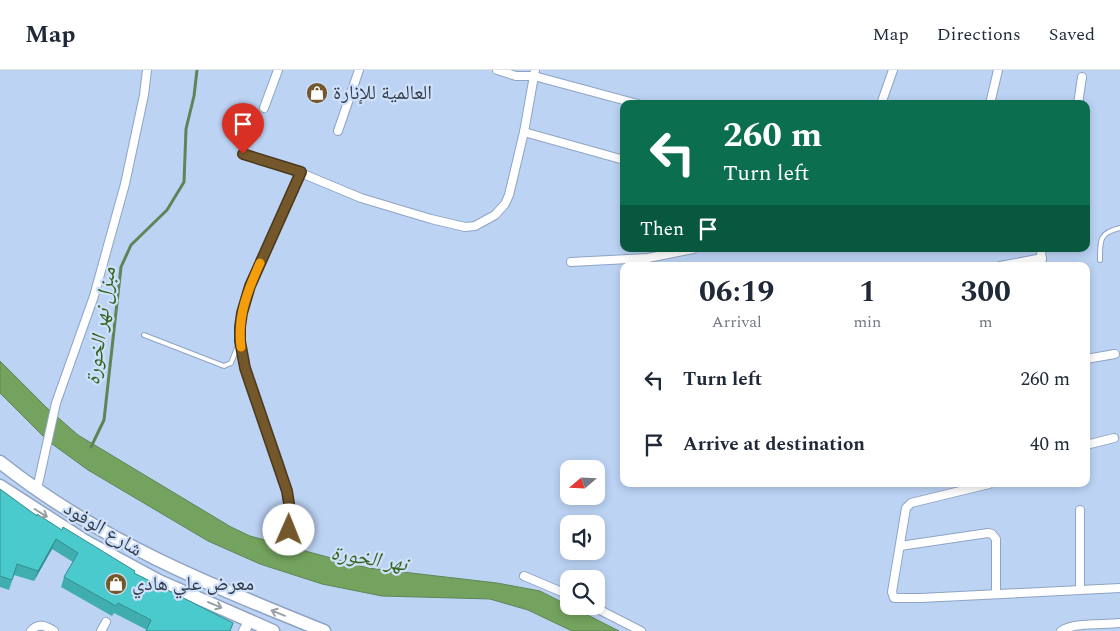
<!DOCTYPE html>
<meta charset="utf-8">
<style>
body{margin:0;font-family:Spectral,"Noto Naskh Arabic",serif;background:#f6f6f7;color:#1f2937;height:100vh;display:flex;flex-direction:column;font-size:19px;white-space:nowrap}
*{box-sizing:border-box;margin:0}
p{font-size:16px;color:#747a83}
.icon{flex:none;width:28px;height:28px;fill:none;stroke:currentColor;stroke-width:2;stroke-linecap:round;stroke-linejoin:round}
.map{position:relative;flex:1;overflow:hidden}
.sheet{position:absolute;left:620px;top:192px;width:470px;height:225px;display:flex;flex-direction:column;background:#fff;border-radius:10px;box-shadow:0 2px 8px #0003}
.sheet>*{flex:none}
.guide{position:absolute;left:620px;top:30px;width:470px;height:152px;border-radius:10px;box-shadow:0 2px 8px #0003;background:#0b6e4f;color:#fff;overflow:hidden}
.needle{width:32px;rotate:251deg}
.buttons{position:absolute;left:560px;top:390px;display:grid;gap:10px}
.buttons a{display:grid;place-items:center;width:45px;height:45px;border-radius:10px;background:#fff;box-shadow:0 2px 8px #0003;font-size:25px}
.pin{position:absolute;display:grid;place-items:center;width:42px;height:42px;color:#fff;margin:-51px -21px;border-radius:50% 50% 50% 0;rotate:-45deg;box-shadow:0 0 5px #0007}
.pin .icon{rotate:45deg}
.me{position:absolute;width:55px;margin:-28px;rotate:1deg;stroke-linejoin:round;filter:drop-shadow(0 0 4px #0008)}
.turn{display:flex;align-items:center;gap:18px;height:105px;padding:0 20px;font-size:22px}
.turn .icon{width:65px;height:65px;stroke-width:2.5}
.turn b{display:block;font-size:35px;line-height:42px}
.then{display:flex;align-items:center;height:48px;padding:0 20px;background:#0003;gap:10px;font-size:19px}
.eta{display:flex;justify-content:space-evenly;align-items:center;height:85px;text-align:center}
.eta b{font-size:30px;font-weight:700;line-height:35px}
ul{padding:0;list-style:none}
li{display:flex;align-items:center;gap:15px;height:65px;padding:0 20px}
li div{flex:1}
li b{display:block;font-size:19px}
li em{font-style:normal}
header{display:flex;align-items:center;gap:30px;box-sizing:border-box;height:70px;padding:0 25px;background:#fff;border-bottom:1px solid #e0e1e3}
header strong{font-size:24px}
nav{display:flex;gap:28px;margin-inline-start:auto;font-size:18px}
.map>svg:first-child{display:block}
</style>
<header>
<strong>Map</strong>
<nav><a>Map</a><a>Directions</a><a>Saved</a></nav>
</header>
<div class="map">
<svg width="1120" height="561" viewBox="0 0 1120 561">
<rect width="100%" height="100%" fill="#bcd3f4"/>
<polygon fill="#73a35e" stroke="#608458" points="0,291 47,338 78,365 231,457 250,466 368,498 497,513 540,521 619,561 572,561 528,540 490,529 382,526 322,514 260,494 208,471 88,400 48,371 0,323"/>
<g fill="none" stroke-linecap="round" stroke-linejoin="round">
<polyline stroke="#608458" stroke-width="3" points="91,377 104,350 121,197 131,175 167,140 184,112 186,59 194,26 197,0"/>
<g stroke="#8ea4c3" stroke-width="6">
<g id="service">
<path d="M1100,190C1100,170 1099,163 1120,158"/>
<polyline points="144,265 224,296 231,293 239,273"/>
</g>
</g>
<g stroke="#8ea4c3" stroke-width="10">
<g id="minor">
<polyline points="497,0 516,6 534,6 638,34"/>
<polyline points="881,34 893,0"/>
<polyline points="990,34 998,0"/>
<polyline points="1078,34 1082,7"/>
<polyline points="264,38 278,0"/>
<polyline points="338,61 359,0"/>
<polyline points="524,62 624,90"/>
<polyline points="243,84 301,103 361,128 431,149 465,157 475,156 495,145 505,134 509,125 524,62 535,0"/>
<polyline points="1041,179 1042,196"/>
<polyline points="571,192 648,188 693,179"/>
<polyline points="1000,196 1042,188"/>
<polyline points="1086,289 1115,284"/>
<polyline points="1086,375 1114,368"/>
<polyline points="989,414 911,433 906,438 892,522 894,528 921,528 1120,518"/>
<polyline points="37,419 56,333 94,226 125,114 144,25 147,0"/>
<polyline points="1080,440 1080,520"/>
<path d="M287,470C302,398 237,329 240,257C241,230 254,206 265,182C277,156 290,129 301,103"/>
<polyline points="900,476 988,463 992,464 996,469 996,524"/>
<polyline points="524,506 569,525"/>
<polyline points="592,536 641,561"/>
<path d="M31,561C38,552 46,556 54,561"/>
<polyline points="101,561 106,552"/>
<path d="M1061,561C1074,552 1104,555 1120,553"/>
</g>
</g>
<g stroke="#8ea4c3" stroke-width="12">
<polyline id="tertiary" points="244,561 250,550"/>
</g>
<g stroke="#8ea4c3" stroke-width="15">
<g id="primary">
<path d="M0,392C98,470 209,515 324,561"/>
<polyline points="0,416 85,471 159,511 273,561"/>
</g>
</g>
<use href="#service" stroke="#fff" stroke-width="4"/>
<use href="#minor" stroke="#fff" stroke-width="8"/>
<use href="#tertiary" stroke="#fff" stroke-width="10"/>
<use href="#primary" stroke="#fff" stroke-width="12"/>
</g>
<polygon fill="#40aeaf" points="0,419 37,446 134,503 233,553 147,560 114,543 112,546 61,517 64,507 73,492 52,479 34,511 14,505 9,520 0,517"/>
<polygon fill="#348d8f" points="56,469 52,479 34,511 38,501"/>
<polygon fill="#4acacc" stroke="#348d8f" points="0,419 37,446 37,444 62,460 63,457 135,501 134,503 233,553 230,561 146,561 151,550 118,533 116,536 64,507 78,483 56,469 38,501 17,494 12,510 0,506"/>
<defs><path id="oneway-shaft" d="M-6 0H5M1.5-3L5.5 0L1.5 3" fill="none" stroke-width="1.6" stroke-linecap="round" stroke-linejoin="round" transform="scale(1.25)"/></defs>
<g stroke="#999ea4">
<use href="#oneway-shaft" transform="translate(41 443) rotate(32)"/>
<use href="#oneway-shaft" transform="translate(215 535) rotate(23)"/>
<use href="#oneway-shaft" transform="translate(278 543) rotate(-158)"/>
</g>
<g fill="none" stroke-linecap="round" stroke-linejoin="round">
<g stroke="#4b391c" stroke-width="12">
<polyline id="route" points="243,84 301,102 250,216 242,243 240,257 240,271 245,298 287,421 290,440 289,460"/>
</g>
<use href="#route" stroke="#74582b" stroke-width="9"/>
<path stroke="#f59e0b" stroke-width="9" d="M241,277C237,246 248,220 260,193"/>
</g>
<defs>
<g id="shop-disc" transform="scale(1.125)"><circle r="9.5" fill="#74582b" stroke="#cee0fa"/><path d="M-5-2.5h2.3a2.7 3.5 0 0 1 5.4 0H5L5.5 6h-11ZM-1.5-2.5h3a1.5 2.3 0 0 0-3 0Z" fill="#fff"/></g>
</defs>
<g fill-rule="evenodd">
<use href="#shop-disc" x="317" y="23"/>
<use href="#shop-disc" x="116" y="514"/>
</g>
<g text-anchor="middle" dominant-baseline="central" stroke-width="4.5" stroke-linejoin="round" paint-order="stroke">
<g font-size="20" fill="#333c49" stroke="#cee0fa" text-anchor="start">
<text x="333" y="23">العالمية للإنارة</text>
<text x="132" y="514">معرض علي هادي</text>
</g>
<g font-size="20" fill="#333c49" stroke="#cee0fa">
<text transform="translate(103 459) rotate(31)">شارع الوفود</text>
</g>
<g font-size="21" font-style="italic" fill="#376520" stroke="#cee0fa">
<text transform="translate(101 256) rotate(-82)">مبزل نهر الخورة</text>
<text transform="translate(369 489) rotate(9)">نهر الخورة</text>
</g>
</g>
</svg>
<div class="buttons">
<a><svg class="needle" viewBox="-14 -14 28 28"><path d="M0-13l5 13h-10z" fill="#e53935"/><path d="M0 13l5-13h-10z" fill="#747a83"/></svg></a>
<a><svg class="icon" aria-label="sound" viewBox="0 0 24 24"><path d="M4 9h4l5-4v14l-5-4H4zM17 9q2 3 0 6"/></svg></a>
<a><svg class="icon" aria-label="search" viewBox="0 0 24 24"><circle cx="10" cy="10" r="6"/><path d="M15 15l6 6"/></svg></a>
</div>
<div class="pin" style="left:243px;top:84px;background:#d93025"><svg class="icon" aria-label="arrive" viewBox="0 0 24 24"><path d="M6 21V4h12l-3 4 3 4H6"/></svg></div>
<svg class="me" style="left:289px;top:460px" viewBox="-20 -20 40 40"><circle r="19" fill="#fff"/><path d="M0-13L10 11 0 6-10 11z" fill="#74582b"/></svg>
<div class="guide">
<div class="turn"><svg class="icon" aria-label="left" viewBox="0 0 24 24"><path d="M17 20v-9H6M10 6l-5 5 5 5"/></svg><div><b>260 m</b>Turn left</div></div>
<div class="then">Then<svg class="icon" aria-label="arrive" viewBox="0 0 24 24"><path d="M6 21V4h12l-3 4 3 4H6"/></svg></div>
</div>
<section class="sheet">
<div class="eta">
<div><b>06:19</b><p>Arrival</p></div>
<div><b>1</b><p>min</p></div>
<div><b>300</b><p>m</p></div>
</div>
<ul>
<li><svg class="icon" aria-label="left" viewBox="0 0 24 24"><path d="M17 20v-9H6M10 6l-5 5 5 5"/></svg><div><b>Turn left</b></div><em>260 m</em></li>
<li><svg class="icon" aria-label="arrive" viewBox="0 0 24 24"><path d="M6 21V4h12l-3 4 3 4H6"/></svg><div><b>Arrive at destination</b></div><em>40 m</em></li>
</ul>
</section>
</div>
